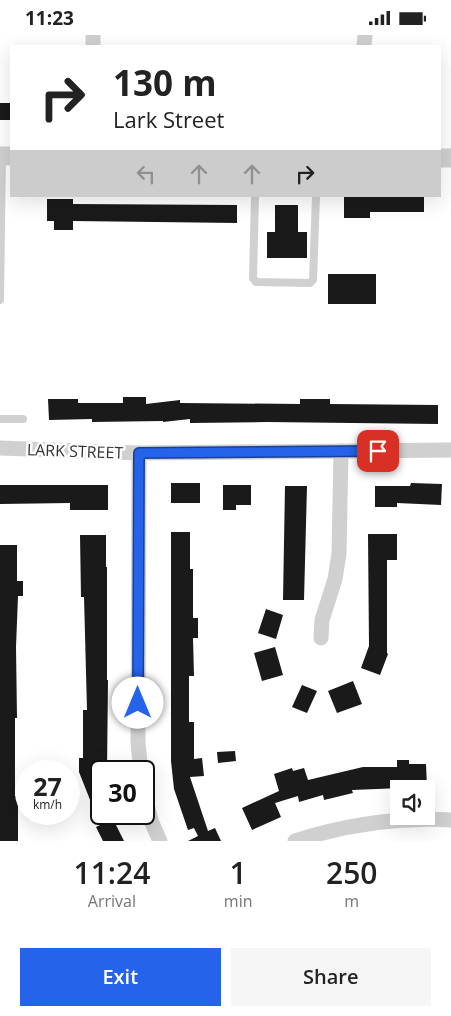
<!DOCTYPE html>
<style>
body{margin:0;font-family:"Open Sans",sans-serif;background:#f6f6f6;color:#222;height:100vh;display:flex;flex-direction:column;font-size:19px;white-space:nowrap}
*{box-sizing:border-box;margin:0}
p{font-size:16px;color:#767676}
.icon{flex:none;width:28px;height:28px;fill:none;stroke:currentColor;stroke-width:2;stroke-linecap:round;stroke-linejoin:round}
.map{position:relative;height:806px;overflow:hidden}
.drawer{display:flex;flex-direction:column;background:#fff;flex:1}
.drawer>*{flex:none}
.guide{position:absolute;left:10px;top:10px;width:431px;height:152px;border-radius:0px;box-shadow:0 5px 20px #0002;background:#fff;color:#222;overflow:hidden}
.buttons{position:absolute;left:390px;top:745px;display:grid;gap:10px}
.buttons a{display:grid;place-items:center;width:45px;height:45px;border-radius:0px;background:#fff;box-shadow:0 5px 20px #0002;font-size:25px}
.speed{position:absolute;left:15px;top:725px;display:flex;gap:10px;font-size:25px;font-weight:700;text-align:center}
.speed>*{display:grid;place-content:center;width:65px;height:65px;border-radius:50%;background:#fff;box-shadow:0 5px 20px #0002;line-height:1}
.speed small{font-size:12px;font-weight:400}
.speed .limit{border:2px solid #111;border-radius:8px;background:#fff;color:#111}
.pin{position:absolute;display:grid;place-items:center;width:42px;height:42px;color:#fff;margin:-21px;border-radius:10px;box-shadow:0 2px 8px #0006}
.me{position:absolute;width:55px;margin:-28px;rotate:0deg;stroke-linejoin:round;filter:drop-shadow(0 0 4px #0008)}
.turn{display:flex;align-items:center;gap:18px;height:105px;padding:0 20px;font-size:22px}
.turn .icon{width:65px;height:65px;stroke-width:2.5}
.turn b{display:block;font-size:35px;line-height:42px}
.lanes{display:flex;align-items:center;height:48px;padding:0 20px;background:#0003;justify-content:center;gap:25px;direction:ltr}
.lanes .off{opacity:.35}
.eta{display:flex;justify-content:space-evenly;align-items:center;height:85px;text-align:center}
.eta b{font-size:30px;font-weight:600;line-height:35px}
.action{display:flex;gap:10px;margin-top:auto;padding:10px 20px}
.action a{flex:1;height:58px;border-radius:0px;background:#2563eb;color:#fff;font-size:20px;font-weight:600;line-height:58px;text-align:center}
.action a+a{background:#f6f6f6;color:#222}
.status{display:flex;justify-content:space-between;align-items:center;height:35px;padding:0 25px;background:#fff;direction:ltr}
.status svg{height:14px;fill:currentColor}
.map>svg:first-child{display:block}
</style>
<div class="status"><b>11:23</b><svg viewBox="0 0 49 12"><path d="M0 12V9h3v3zM5 12V6h3v6zM10 12V3h3v9zM15 12V0h3v12zM26 1h20v11H26zM47 4h2v5h-2z"/></svg></div>
<div class="map">
<svg width="451" height="806" viewBox="0 0 451 806">
<rect width="100%" height="100%" fill="#fff"/>
<g fill="#1a1a1a">
<rect x="0" y="68" width="11" height="17"/>
<polygon points="384,161 424,161 424,177 370,177 370,183 344,183 344,162"/>
<polygon points="47,164 73,164 73,169 237,170 237,188 73,186 73,195 54,195 54,186 47,186"/>
<polygon points="275,170 298,170 298,197 307,197 307,223 267,223 267,197 275,197"/>
<rect x="328" y="239" width="48" height="30"/>
<polygon points="123,362 146,362 146,369 180,365 180,368 300,369 300,364 330,364 330,369 438,370 438,389 267,387 190,388 190,384 163,387 163,386 92,387 92,384 49,385 48,364 78,364 78,368 123,368"/>
<rect x="171" y="448" width="29" height="20"/>
<polygon points="411,448 442,449 441,470 397,468 397,472 375,472 375,451 410,451"/>
<polygon points="0,450 108,450 108,475 70,475 70,468 0,469"/>
<polygon points="223,450 251,450 251,470 236,470 236,475 223,475"/>
<polygon points="285,451 307,451 304,565 283,565"/>
<polygon points="171,497 190,497 190,534 193,534 193,583 198,583 198,603 193,603 194,641 189,641 189,687 194,687 194,724 202,723 204,741 190,742 208,796 215,793 221,806 188,806 198,801 194,793 188,795 174,754 171,726"/>
<polygon points="368,499 397,499 397,525 387,525 387,618 388,619 380,640 361,633 369,611"/>
<polygon points="80,500 106,500 106,532 107,532 107,645 108,645 107,736 101,736 101,789 113,784 124,806 103,806 96,792 100,790 79,737 79,723 83,723 83,675 87,675 84,562 81,562"/>
<polygon points="0,510 17,510 17,546 23,546 23,561 18,561 16,612 17,683 15,683 15,761 18,761 18,806 0,806"/>
<polygon points="266,574 283,580 276,604 258,598"/>
<polygon points="275,612 283,640 262,646 254,618"/>
<polygon points="353,646 362,669 337,678 328,656"/>
<polygon points="302,650 317,656 307,678 292,672"/>
<polygon points="235,716 236,726 218,728 217,717"/>
<polygon points="397,725 409,725 409,729 426,729 427,752 352,755 353,758 324,765 323,760 299,767 298,761 275,768 281,782 252,795 242,773 279,756 274,739 292,733 293,736 304,733 308,745 363,732 397,732"/>
</g>
<g fill="none" stroke-linecap="round" stroke-linejoin="round">
<g stroke="#d0d0d0" stroke-width="8">
<polyline points="255,161 253,243 256,247 310,248 313,245 316,161"/>
<polyline points="0,265 2,121"/>
<polyline points="0,384 23,384"/>
</g>
<g stroke="#d0d0d0" stroke-width="15">
<polyline points="93,11 93,0"/>
<polyline points="364,11 365,0"/>
<polyline points="0,413 139,418 451,415"/>
<polyline points="139,418 138,708 141,736"/>
<polyline points="321,603 322,585 335,544 339,519 341,416"/>
<polyline points="144,759 152,788 160,806"/>
<path d="M295,806C345,790 398,782 451,785"/>
</g>
<g stroke="#d0d0d0" stroke-width="19">
<polyline points="0,121 11,121"/>
<polyline points="440,123 451,123"/>
</g>
</g>
<g fill="none" stroke-linecap="round" stroke-linejoin="round">
<g stroke="#184099" stroke-width="12">
<polyline id="route" points="138,668 139,418 378,416"/>
</g>
<use href="#route" stroke="#2563eb" stroke-width="9"/>
</g>
<g text-anchor="middle" dominant-baseline="central" stroke-width="5" stroke-linejoin="round" paint-order="stroke">
<g font-size="16" fill="#333" stroke="#fff">
<text transform="translate(75 416) rotate(2)">LARK STREET</text>
</g>
</g>
</svg>
<div class="buttons">
<a><svg class="icon" aria-label="sound" viewBox="0 0 24 24"><path d="M4 9h4l5-4v14l-5-4H4zM17 9q2 3 0 6"/></svg></a>
</div>
<div class="speed"><div>27<small>km/h</small></div><div class="limit">30</div></div>
<div class="pin" style="left:378px;top:416px;background:#d93025"><svg class="icon" aria-label="arrive" viewBox="0 0 24 24"><path d="M6 21V4h12l-3 4 3 4H6"/></svg></div>
<svg class="me" style="left:138px;top:668px" viewBox="-20 -20 40 40"><circle r="19" fill="#fff"/><path d="M0-13L10 11 0 6-10 11z" fill="#2563eb"/></svg>
<div class="guide">
<div class="turn"><svg class="icon" aria-label="right" viewBox="0 0 24 24"><path d="M7 20v-9h11M14 6l5 5-5 5"/></svg><div><b>130 m</b>Lark Street</div></div>
<div class="lanes"><svg class="icon off" aria-label="left" viewBox="0 0 24 24"><path d="M17 20v-9H6M10 6l-5 5 5 5"/></svg><svg class="icon off" aria-label="ahead" viewBox="0 0 24 24"><path d="M12 20V5M6 11l6-6 6 6"/></svg><svg class="icon off" aria-label="ahead" viewBox="0 0 24 24"><path d="M12 20V5M6 11l6-6 6 6"/></svg><svg class="icon" aria-label="right" viewBox="0 0 24 24"><path d="M7 20v-9h11M14 6l5 5-5 5"/></svg></div>
</div>
</div>
<section class="drawer">
<div class="eta">
<div><b>11:24</b><p>Arrival</p></div>
<div><b>1</b><p>min</p></div>
<div><b>250</b><p>m</p></div>
</div>
<div class="action"><a>Exit</a><a>Share</a></div>
</section>
